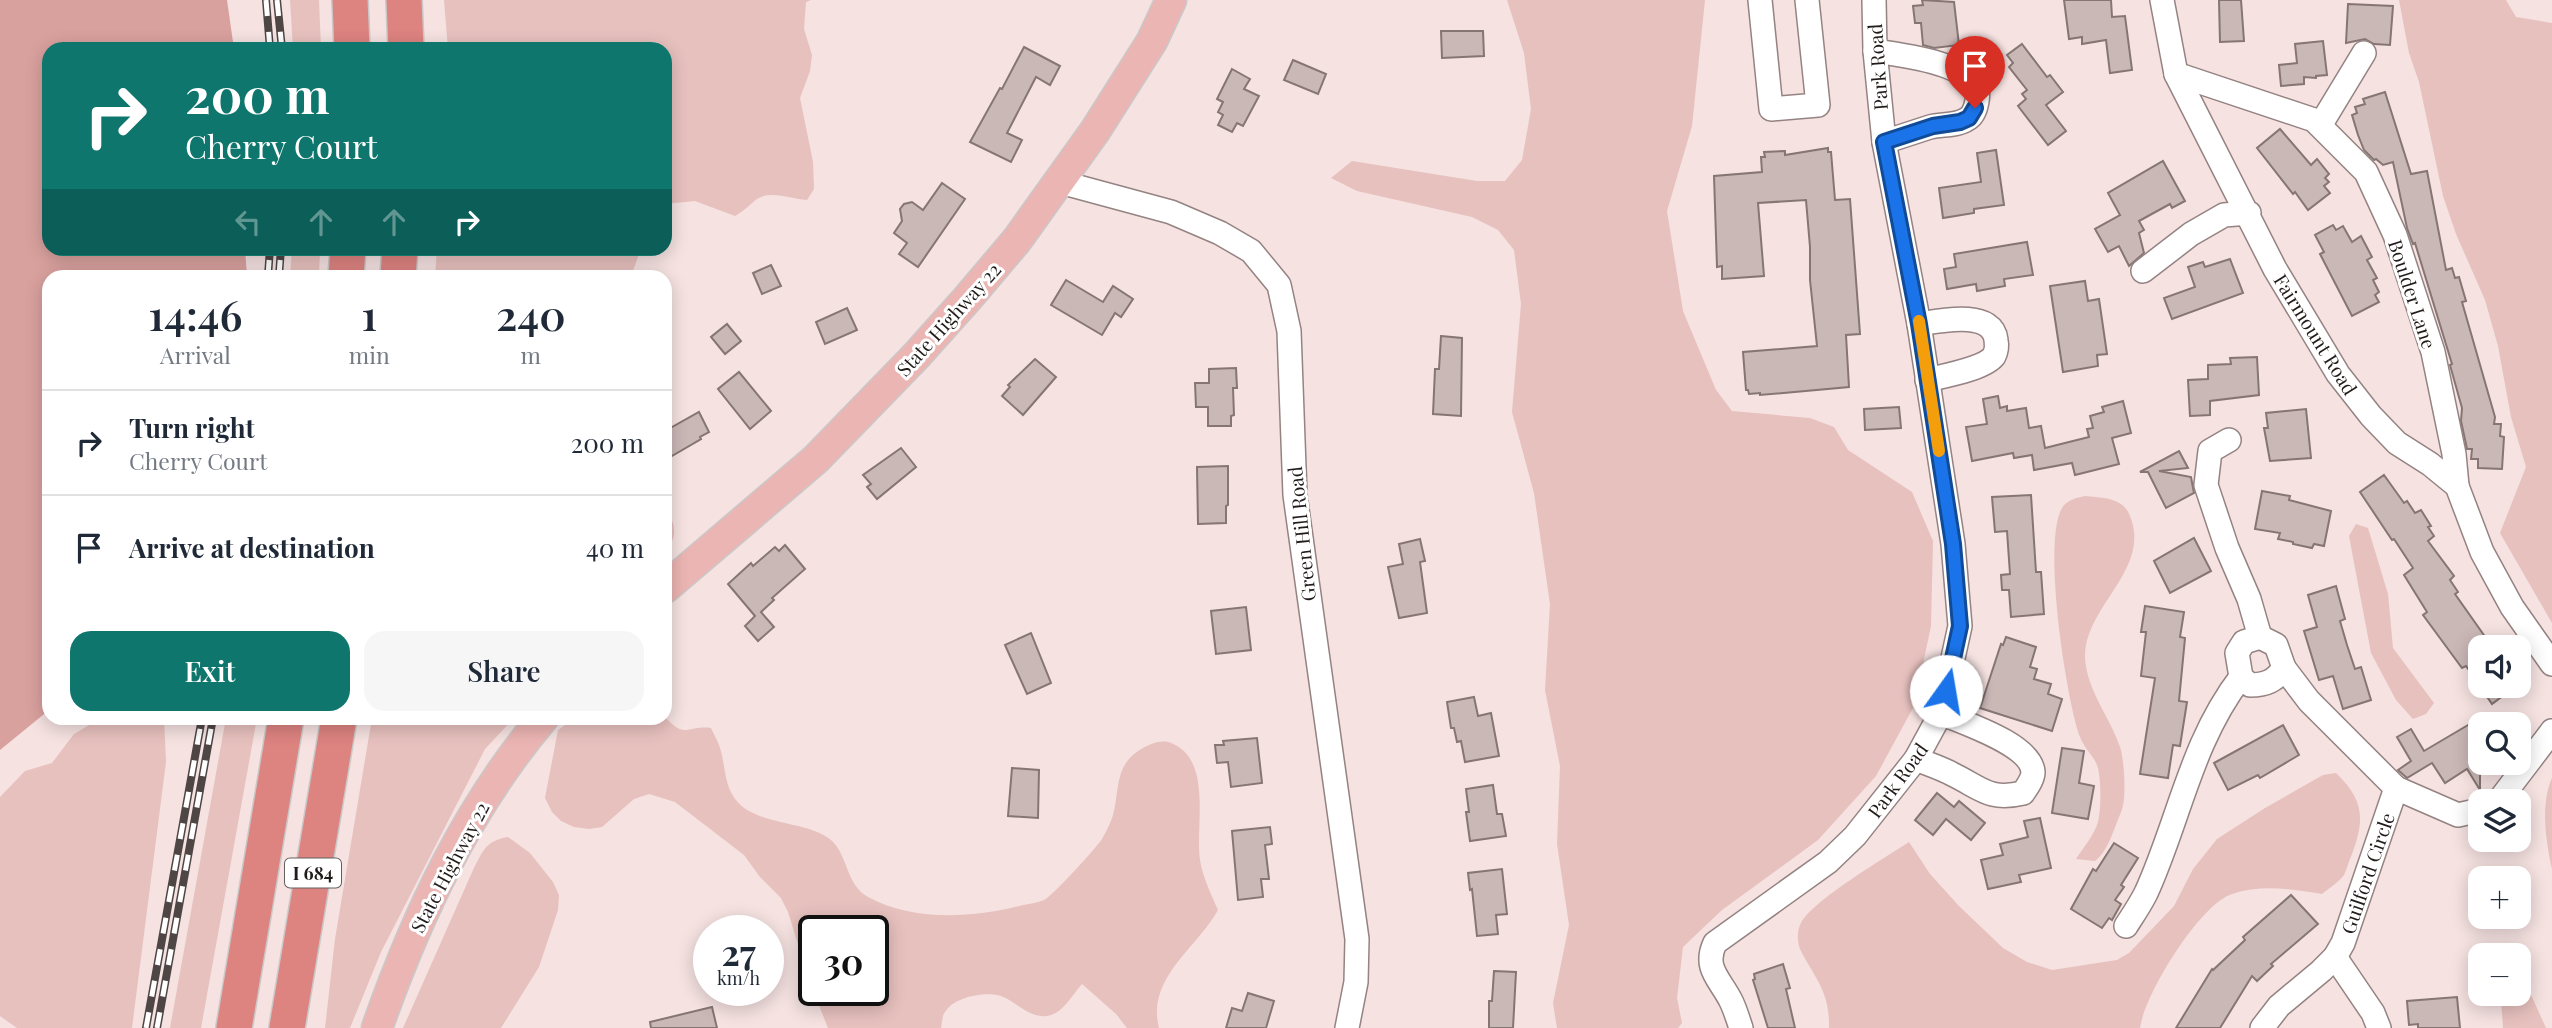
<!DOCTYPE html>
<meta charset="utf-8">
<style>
body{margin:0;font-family:"Playfair Display",serif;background:#f6f6f7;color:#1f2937;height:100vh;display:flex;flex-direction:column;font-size:26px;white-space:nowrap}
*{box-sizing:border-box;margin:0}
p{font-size:23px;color:#747a83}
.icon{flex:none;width:38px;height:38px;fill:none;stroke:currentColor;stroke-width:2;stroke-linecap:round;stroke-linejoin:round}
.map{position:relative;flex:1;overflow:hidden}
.drawer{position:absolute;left:42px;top:270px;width:630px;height:455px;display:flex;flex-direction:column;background:#fff;border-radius:21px;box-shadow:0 4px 18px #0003}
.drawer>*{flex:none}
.top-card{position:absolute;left:42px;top:42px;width:630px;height:214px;border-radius:21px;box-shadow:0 4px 18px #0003;background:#0f766e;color:#fff;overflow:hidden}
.fabs{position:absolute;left:2468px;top:635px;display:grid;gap:14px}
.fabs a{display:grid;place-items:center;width:63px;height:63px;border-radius:14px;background:#fff;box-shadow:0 4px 18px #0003;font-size:35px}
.speed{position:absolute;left:693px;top:915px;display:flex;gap:14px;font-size:35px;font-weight:700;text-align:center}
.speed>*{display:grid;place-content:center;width:91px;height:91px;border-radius:50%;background:#fff;box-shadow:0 4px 18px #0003;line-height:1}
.speed small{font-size:18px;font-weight:400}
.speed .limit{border:4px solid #111;border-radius:10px;background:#fff;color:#111}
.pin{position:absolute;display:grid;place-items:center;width:60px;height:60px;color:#fff;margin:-72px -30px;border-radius:50% 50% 50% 0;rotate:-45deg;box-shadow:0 0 7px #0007}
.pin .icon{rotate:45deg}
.me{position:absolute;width:77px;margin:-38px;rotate:13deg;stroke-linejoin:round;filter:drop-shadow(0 0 5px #0008)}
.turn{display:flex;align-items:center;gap:24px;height:147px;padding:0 28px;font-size:32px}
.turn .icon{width:91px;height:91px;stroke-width:2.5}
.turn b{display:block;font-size:49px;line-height:60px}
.lanes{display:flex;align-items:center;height:66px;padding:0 28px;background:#0003;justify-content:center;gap:35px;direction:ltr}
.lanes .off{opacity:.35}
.eta{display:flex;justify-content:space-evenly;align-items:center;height:119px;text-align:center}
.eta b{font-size:42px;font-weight:600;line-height:49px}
.action{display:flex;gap:14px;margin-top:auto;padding:14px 28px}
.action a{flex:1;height:80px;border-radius:21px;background:#0f766e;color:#fff;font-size:28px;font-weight:600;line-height:80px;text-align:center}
.action a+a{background:#f6f6f7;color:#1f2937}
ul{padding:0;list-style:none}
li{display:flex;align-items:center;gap:21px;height:105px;padding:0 28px;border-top:2px solid #e0e1e3}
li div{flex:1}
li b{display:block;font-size:26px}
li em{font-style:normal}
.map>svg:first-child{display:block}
</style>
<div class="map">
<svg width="2552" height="1028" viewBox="0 0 2552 1028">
<rect width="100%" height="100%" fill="#f5e2e1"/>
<g fill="#e7c1be" fill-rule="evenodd">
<polygon points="290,0 319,0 321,49 293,49"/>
<path d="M444,0H811L806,2L804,29L812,55L810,71L800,98L813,162L814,189L807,200C791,199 771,190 757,199C749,205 744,211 735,216L695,201L665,204V49H448Z"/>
<polygon points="1507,0 1705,0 1692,126 1667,211 1683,311 1716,390 1732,411 1810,418 1834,427 1848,450 1912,492 1933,541 1931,626 1914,706 1876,776 1818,840 1722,910 1683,947 1677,998 1682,1023 1678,1028 1557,1028 1553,1003 1569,925 1557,844 1560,766 1545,690 1550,604 1534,493 1512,412 1521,304 1514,250 1498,230 1472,217 1357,191 1331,178 1352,161 1477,181 1505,181 1522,160 1531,109 1524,53"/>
<polygon points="2399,0 2506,0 2516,17 2552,23 2552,623 2500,533 2526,467 2511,417 2498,346 2485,300 2456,234 2443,196 2419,82 2409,53"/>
<polygon points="292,249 320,249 319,276 290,276"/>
<polygon points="437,249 437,248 641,249 631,276 435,276"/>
<path d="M2085,496C2102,498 2123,497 2130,516C2152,570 2083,607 2085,658C2087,691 2110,717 2120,747C2124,757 2126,794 2123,805C2122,812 2118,818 2116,825C2110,839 2107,851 2095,861L2076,859C2083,848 2095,834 2098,822C2101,809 2101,788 2099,774C2098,758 2085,751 2080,737C2066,698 2042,542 2062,508C2067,500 2076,498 2085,496Z"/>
<path d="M665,506C675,523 679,536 665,552Z"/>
<polygon points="2356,524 2368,528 2388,594 2393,648 2434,703 2426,714 2413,719 2396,700 2371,653 2349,536"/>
<path d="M665,717C686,740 687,725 711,728C714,735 718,741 720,748C725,763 724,780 732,794C749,827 806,819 831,840C848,855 846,885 868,897C914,922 974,918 1023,905C1029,904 1037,903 1044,900C1052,897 1096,848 1102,839C1106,832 1111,822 1113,815C1118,798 1116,778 1126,763C1134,751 1157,737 1171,743C1213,759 1195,827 1200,860C1203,878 1211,894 1218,910C1197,948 1146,978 1159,1028H1127L1116,1014L1082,984C1073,994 1064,1011 1051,1015C1030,1021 1018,1002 1001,996C985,991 954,997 945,1012C942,1015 942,1024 941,1028H828L810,983L788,912L781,898L760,877L744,855L675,802L649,794L634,799L602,827L589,829L574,827L561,821L552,812L545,798L558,730L575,718ZM873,931V990H814V931Z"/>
<polygon points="101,718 164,718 166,762 132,1028 17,1028 0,1016 0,797 25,771 52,763 74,734"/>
<polygon points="226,718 257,718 201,1028 170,1028"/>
<polygon points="372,718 514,718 485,749 381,952 350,1028 325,1028 335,939"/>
<path d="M2336,773C2364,800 2365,819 2352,854C2349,860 2347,869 2344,875C2339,882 2329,888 2322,894C2293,889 2261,884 2232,894C2199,905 2145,994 2140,1028H1829C1830,991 1815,979 1800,949C1797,941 1797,930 1801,923C1812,901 1886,857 1909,842L1930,874L1959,906L2003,948L2027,962L2052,970L2117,960L2129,953L2174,906L2193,869L2217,839L2265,808L2323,775Z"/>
<path d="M2552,778V869C2546,843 2540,804 2552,778Z"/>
<path d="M508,837L530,853L553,882L559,895L558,910L539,967L501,1028H403L473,870C483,851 485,841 508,837Z"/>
<polygon points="2518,966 2546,1028 2503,1028 2501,999 2499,994 2518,994"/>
</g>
<polygon fill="#d9a19e" points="0,0 227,0 234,49 49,49 49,248 245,249 247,276 49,276 49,710 0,750"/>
<g fill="#cab8b7" stroke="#857573" stroke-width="2">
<polygon points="1922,0 1954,2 1959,45 1934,48 1923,45 1921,23 1915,23 1913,6 1923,5"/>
<polygon points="2064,0 2111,0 2112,17 2125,16 2132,70 2110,73 2106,40 2082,44 2082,37 2069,39"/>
<polygon points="2219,0 2241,0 2244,41 2220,42"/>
<polygon points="2348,4 2393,6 2390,45 2374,44 2365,39 2346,43"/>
<polygon points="1441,31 1483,31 1484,56 1442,58"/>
<polygon points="2323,41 2327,75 2316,76 2316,78 2304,77 2304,84 2281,86 2279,65 2297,63 2295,44"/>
<polygon points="2022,44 2047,77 2050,75 2063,92 2046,105 2066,131 2048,145 2018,106 2026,99 2022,94 2027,90 2009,67 2013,63 2007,55"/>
<polygon points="1024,47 1060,66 1050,85 1036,77 1007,133 1022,140 1011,162 970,142 1000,88 1002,89"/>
<polygon points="1293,60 1326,74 1318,94 1284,80"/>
<polygon points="1232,69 1250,79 1244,89 1259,96 1243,126 1237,123 1232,132 1218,125 1223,115 1218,112 1223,102 1217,99"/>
<polygon points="2385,92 2411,174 2427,171 2446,270 2452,268 2455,278 2459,277 2466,301 2462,302 2495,417 2494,424 2501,424 2500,436 2504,437 2502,469 2478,468 2478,459 2471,459 2472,449 2467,449 2461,421 2462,408 2450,365 2452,364 2415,243 2413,244 2407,228 2393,162 2383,165 2376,159 2374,160 2364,150 2358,135 2352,115 2357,113 2355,107 2365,104 2363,99"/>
<polygon points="2280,129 2311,165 2317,159 2329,174 2325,178 2329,182 2324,186 2330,193 2308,210 2295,192 2293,194 2257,148"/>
<polygon points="1828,148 1828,152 1831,152 1835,200 1850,199 1860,334 1846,335 1849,387 1760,395 1760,393 1749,394 1748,390 1746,390 1743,352 1817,346 1810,280 1810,247 1806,200 1758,203 1764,276 1722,279 1722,266 1717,267 1714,176 1762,172 1761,157 1765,157 1764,152 1785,151 1785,155"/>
<polygon points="1996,150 2004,205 1974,209 1974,213 1943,218 1939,188 1981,182 1977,153"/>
<polygon points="2163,161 2185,201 2172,208 2170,204 2139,221 2144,230 2139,233 2144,253 2129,266 2119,246 2108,252 2095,229 2120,215 2108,193"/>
<polygon points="942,183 965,199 918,267 899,254 907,243 894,233 902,221 900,209 904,204 912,202 923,210"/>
<polygon points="2333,225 2336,230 2343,226 2352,242 2361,236 2372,257 2367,260 2377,278 2373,280 2379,292 2375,295 2379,302 2352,316 2320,254 2324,252 2315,235"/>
<polygon points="2027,242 2033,275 2004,279 2005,286 1977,291 1976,284 1947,289 1944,269 1956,267 1954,254"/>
<polygon points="2230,259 2243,293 2172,319 2164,298 2195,287 2188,267 2203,262 2205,267"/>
<polygon points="771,265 781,286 762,294 753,273"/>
<polygon points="1066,280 1103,302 1113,286 1133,299 1121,317 1115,313 1102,335 1051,305"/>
<polygon points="2085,281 2088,301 2099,299 2107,354 2097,355 2098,366 2063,372 2050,286"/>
<polygon points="847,308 857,330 825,344 816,322"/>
<polygon points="727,324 741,341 725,354 711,337"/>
<polygon points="1441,336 1462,338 1461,416 1433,414 1435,369 1439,369"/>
<polygon points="2257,357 2259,395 2210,401 2210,415 2190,416 2188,380 2208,379 2208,365 2231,364 2230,358"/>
<polygon points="1035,359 1056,377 1023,415 1002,396 1010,387 1008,385"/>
<polygon points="1236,368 1237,388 1233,388 1234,415 1231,416 1231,426 1208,426 1208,407 1196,407 1195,383 1209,383 1209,369"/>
<polygon points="739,372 771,411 750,429 718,389"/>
<polygon points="1998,396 2000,408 2007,406 2007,411 2026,408 2029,428 2041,426 2045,448 2089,437 2087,429 2093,428 2090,416 2104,412 2102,407 2123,401 2131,433 2112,438 2119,464 2075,475 2072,463 2034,470 2032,455 2014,458 2013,453 1972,461 1966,427 1987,424 1983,399"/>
<polygon points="1899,407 1901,428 1865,430 1864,409"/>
<polygon points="2306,409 2311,458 2270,461 2264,428 2268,428 2266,413"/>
<polygon points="699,412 709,432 700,437 701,439 672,456 665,444 665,431"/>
<polygon points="901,448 916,467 877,499 867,487 871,484 863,475"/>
<polygon points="2179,451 2188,468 2159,471 2191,477 2194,493 2166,508 2148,472 2140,472"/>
<polygon points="1228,466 1228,505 1226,506 1226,523 1198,524 1197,467"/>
<polygon points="2384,475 2404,503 2407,501 2415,513 2421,510 2431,526 2428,527 2434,536 2428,541 2454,576 2450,580 2458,592 2455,594 2493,648 2480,648 2480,686 2516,686 2492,704 2466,666 2462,668 2423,615 2427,612 2404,575 2413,568 2394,539 2392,540 2360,492"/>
<polygon points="2262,491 2290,496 2289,500 2331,511 2324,546 2314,544 2312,548 2293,544 2293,542 2278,539 2280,533 2255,529"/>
<polygon points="2031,495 2036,572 2041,572 2044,614 2011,617 2009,590 2002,590 2001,575 2010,574 2007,531 1995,532 1992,497"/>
<polygon points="2194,538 2211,571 2170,593 2154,561"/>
<polygon points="1420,539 1425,561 1420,562 1427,613 1399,618 1388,567 1403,564 1399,544"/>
<polygon points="785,545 805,569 772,598 774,600 761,612 774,627 758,641 745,626 755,616 728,584 751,563 753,566 775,547 779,551"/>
<polygon points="2336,586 2345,619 2340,621 2347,645 2355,669 2361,667 2371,700 2343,709 2333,676 2319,680 2304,631 2317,627 2308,595"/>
<polygon points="2145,606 2184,612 2180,637 2185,638 2179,701 2187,702 2180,746 2173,745 2168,778 2140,774 2155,678 2141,676 2146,632 2141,632"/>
<polygon points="1246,607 1251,650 1216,654 1211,611"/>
<polygon points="1031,633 1051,683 1027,694 1005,645"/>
<polygon points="2006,637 2036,647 2030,667 2037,669 2034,679 2051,684 2048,694 2062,699 2052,731 1980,708 2001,644 2003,645"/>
<polygon points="1474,697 1478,716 1491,713 1499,756 1465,762 1461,741 1457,742 1454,728 1451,728 1447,702"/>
<polygon points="2480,718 2480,790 2467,769 2445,783 2432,763 2407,778 2398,770 2411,761 2397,737 2411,729 2424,751"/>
<polygon points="2283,725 2299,755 2260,778 2258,775 2228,790 2214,763"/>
<polygon points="1257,738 1262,783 1231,787 1228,762 1217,763 1215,745 1224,745 1223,741"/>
<polygon points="2062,748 2084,751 2079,783 2094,786 2088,819 2052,813"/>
<polygon points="1012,768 1039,770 1038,818 1008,816"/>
<polygon points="1493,785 1497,814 1502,814 1506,836 1470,841 1466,812 1469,812 1466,789"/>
<polygon points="1937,793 1954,807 1959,801 1985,823 1971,840 1946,819 1933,835 1915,820"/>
<polygon points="2040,818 2051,868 2019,875 2021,882 1988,889 1981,860 2003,855 2000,844 2028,837 2024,821"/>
<polygon points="1270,827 1272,844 1265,845 1269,879 1261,879 1263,897 1238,900 1232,831"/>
<polygon points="2114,843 2138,858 2121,885 2124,887 2115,900 2121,904 2112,920 2109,918 2102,928 2071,909 2093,869 2096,871"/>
<polygon points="1502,869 1507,914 1496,915 1498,934 1477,936 1472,889 1470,890 1468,873"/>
<polygon points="2291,895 2318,924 2271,964 2273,966 2257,981 2252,976 2220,1028 2176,1028 2212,969 2213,970 2245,940 2243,937"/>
<polygon points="1783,964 1790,988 1786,989 1795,1028 1768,1028 1753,980 1755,979 1754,974"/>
<polygon points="1494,971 1516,972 1513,1028 1489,1028 1489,1001 1492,1001"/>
<polygon points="1248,993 1274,1001 1266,1028 1226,1028 1232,1008 1242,1011"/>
<polygon points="2457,997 2460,1028 2418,1028 2418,1024 2409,1025 2407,1001"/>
<polygon points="712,1007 717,1028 651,1028 650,1022"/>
</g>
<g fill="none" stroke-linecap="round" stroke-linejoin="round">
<g stroke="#948382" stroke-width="26">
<g id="minor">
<polyline points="1760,0 1771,109 1818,105 1807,0"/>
<polyline points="2162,0 2176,74 2275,269 2338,374 2371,416 2397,443 2430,464 2457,486 2482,552 2512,607 2552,664"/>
<path d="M1875,51C1899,55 1985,63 1977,101C1976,107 1973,116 1967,119C1957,126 1942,124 1930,127C1915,132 1899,137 1884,142"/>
<polyline points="2176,74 2314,120 2366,172 2395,235 2433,352 2454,454 2457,486"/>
<polyline points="2321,124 2364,53"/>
<polyline points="1060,182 1171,212 1220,233 1251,251 1279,285 1289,331 1295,495 1357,939 1356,982 1347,1028"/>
<polyline points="2143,271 2191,234 2224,215 2249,213"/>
<path d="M1919,324C1939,321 1993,309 1996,340C1997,345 1996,352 1994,356C1984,369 1943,376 1927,380"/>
<polyline points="2229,440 2210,451 2206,485 2227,548 2249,599 2260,637"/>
<path d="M2260,637L2276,645L2284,668C2275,681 2266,685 2250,685L2241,677L2237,653L2244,642Z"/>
<polyline points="2284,668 2309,701 2396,788 2458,815 2480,810"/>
<path d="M1916,759C1928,764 1941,768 1952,774C1981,788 1989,801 2023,793C2027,787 2033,779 2033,772C2031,744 1963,723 1941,713"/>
<polyline points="2498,802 2552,731"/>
<path d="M2126,926C2133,915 2140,905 2146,893C2179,821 2191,742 2241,677"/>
<polyline points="2335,957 2343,943 2396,788"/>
<path d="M1741,1028C1738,1019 1735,1009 1731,1001C1720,979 1703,968 1715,943L1828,862L1855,836L1916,759L1941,713L1960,626L1953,544L1919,324L1884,142L1875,51L1874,0"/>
<polyline points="2262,1028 2279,1006 2321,971 2335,957 2373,1013 2379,1028"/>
</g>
</g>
<g stroke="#cac8c8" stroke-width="33">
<g id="major">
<polyline points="665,588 816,459 916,356 967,299 1017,240 1095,131 1152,41 1171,0"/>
<path d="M377,1028C416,917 467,808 543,718"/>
</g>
</g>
<g stroke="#cac8c8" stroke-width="38">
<g id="highway">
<polyline points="350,0 352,49"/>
<polyline points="404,0 406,49"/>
<polyline points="346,276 348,248"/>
<polyline points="398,276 400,248"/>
<polyline points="234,1028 286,718"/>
<polyline points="287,1028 339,718"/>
</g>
</g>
<use href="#minor" stroke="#fff" stroke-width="23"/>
<use href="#major" stroke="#ebb5b3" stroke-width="30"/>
<use href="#highway" stroke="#dd8380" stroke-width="35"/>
<g stroke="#4e4645" stroke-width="8">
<g id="rail">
<polyline points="266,0 270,49"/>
<polyline points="277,0 282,49"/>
<polyline points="268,276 270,248"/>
<polyline points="279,276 281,248"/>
<polyline points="146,1028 202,718"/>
<polyline points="157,1028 213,718"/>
</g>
</g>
<use href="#rail" stroke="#fff" stroke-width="5" stroke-dasharray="16" stroke-linecap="butt"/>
</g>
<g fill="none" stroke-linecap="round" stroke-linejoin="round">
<g stroke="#114b97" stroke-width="18">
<polyline id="route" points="1946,691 1960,626 1953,544 1919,324 1884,142 1933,126 1960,122 1969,118 1975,108"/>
</g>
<use href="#route" stroke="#1a73e8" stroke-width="12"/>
<polyline stroke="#f59e0b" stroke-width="12" points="1919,321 1939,451"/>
</g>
<g text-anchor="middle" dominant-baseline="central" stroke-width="6" stroke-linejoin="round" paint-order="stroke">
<rect fill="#fff" stroke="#645f5f" stroke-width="2" x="285" y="858.5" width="56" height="29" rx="5"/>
<g font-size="18" font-weight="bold" fill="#211b1a">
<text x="313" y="873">I 684</text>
</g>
<g font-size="19" fill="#211b1a" stroke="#fff">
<text transform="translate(1877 67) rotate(-94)">Park Road</text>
<text transform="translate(2413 294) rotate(72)">Boulder Lane</text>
<text transform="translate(948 319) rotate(-48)">State Highway 22</text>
<text transform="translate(2316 334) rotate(58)">Fairmount Road</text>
<text transform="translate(1301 534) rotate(-96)">Green Hill Road</text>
<text transform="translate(1897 780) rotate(-54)">Park Road</text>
<text transform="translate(449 867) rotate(-62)">State Highway 22</text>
<text transform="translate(2367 873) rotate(-71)">Guilford Circle</text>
</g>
</g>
</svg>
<div class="fabs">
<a><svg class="icon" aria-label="sound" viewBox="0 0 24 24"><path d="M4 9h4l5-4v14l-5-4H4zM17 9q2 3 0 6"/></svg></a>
<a><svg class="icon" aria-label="search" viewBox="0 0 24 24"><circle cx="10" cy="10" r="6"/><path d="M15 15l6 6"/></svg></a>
<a><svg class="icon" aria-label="layers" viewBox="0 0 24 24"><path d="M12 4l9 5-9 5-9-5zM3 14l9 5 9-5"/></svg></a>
<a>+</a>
<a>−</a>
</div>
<div class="speed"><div>27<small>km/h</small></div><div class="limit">30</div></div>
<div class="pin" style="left:1975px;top:108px;background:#d93025"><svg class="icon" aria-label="arrive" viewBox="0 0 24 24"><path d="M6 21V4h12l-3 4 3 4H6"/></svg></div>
<svg class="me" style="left:1946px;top:691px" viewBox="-20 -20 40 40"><circle r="19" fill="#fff"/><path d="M0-13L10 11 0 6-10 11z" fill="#1a73e8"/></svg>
<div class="top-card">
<div class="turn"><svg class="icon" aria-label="right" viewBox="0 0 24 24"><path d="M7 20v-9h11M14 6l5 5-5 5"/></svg><div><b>200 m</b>Cherry Court</div></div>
<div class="lanes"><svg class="icon off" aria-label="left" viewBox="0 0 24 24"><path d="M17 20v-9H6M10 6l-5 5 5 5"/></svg><svg class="icon off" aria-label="ahead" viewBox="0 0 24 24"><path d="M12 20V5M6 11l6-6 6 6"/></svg><svg class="icon off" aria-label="ahead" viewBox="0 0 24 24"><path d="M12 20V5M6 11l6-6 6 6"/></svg><svg class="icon" aria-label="right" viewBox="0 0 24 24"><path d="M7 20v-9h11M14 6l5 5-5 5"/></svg></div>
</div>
<section class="drawer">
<div class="eta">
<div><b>14:46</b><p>Arrival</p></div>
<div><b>1</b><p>min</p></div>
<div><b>240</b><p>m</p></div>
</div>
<ul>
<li><svg class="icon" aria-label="right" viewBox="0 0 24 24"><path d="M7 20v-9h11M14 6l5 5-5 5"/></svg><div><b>Turn right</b><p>Cherry Court</p></div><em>200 m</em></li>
<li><svg class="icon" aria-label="arrive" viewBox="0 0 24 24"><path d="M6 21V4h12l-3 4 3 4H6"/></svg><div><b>Arrive at destination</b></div><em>40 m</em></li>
</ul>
<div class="action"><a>Exit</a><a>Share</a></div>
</section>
</div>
